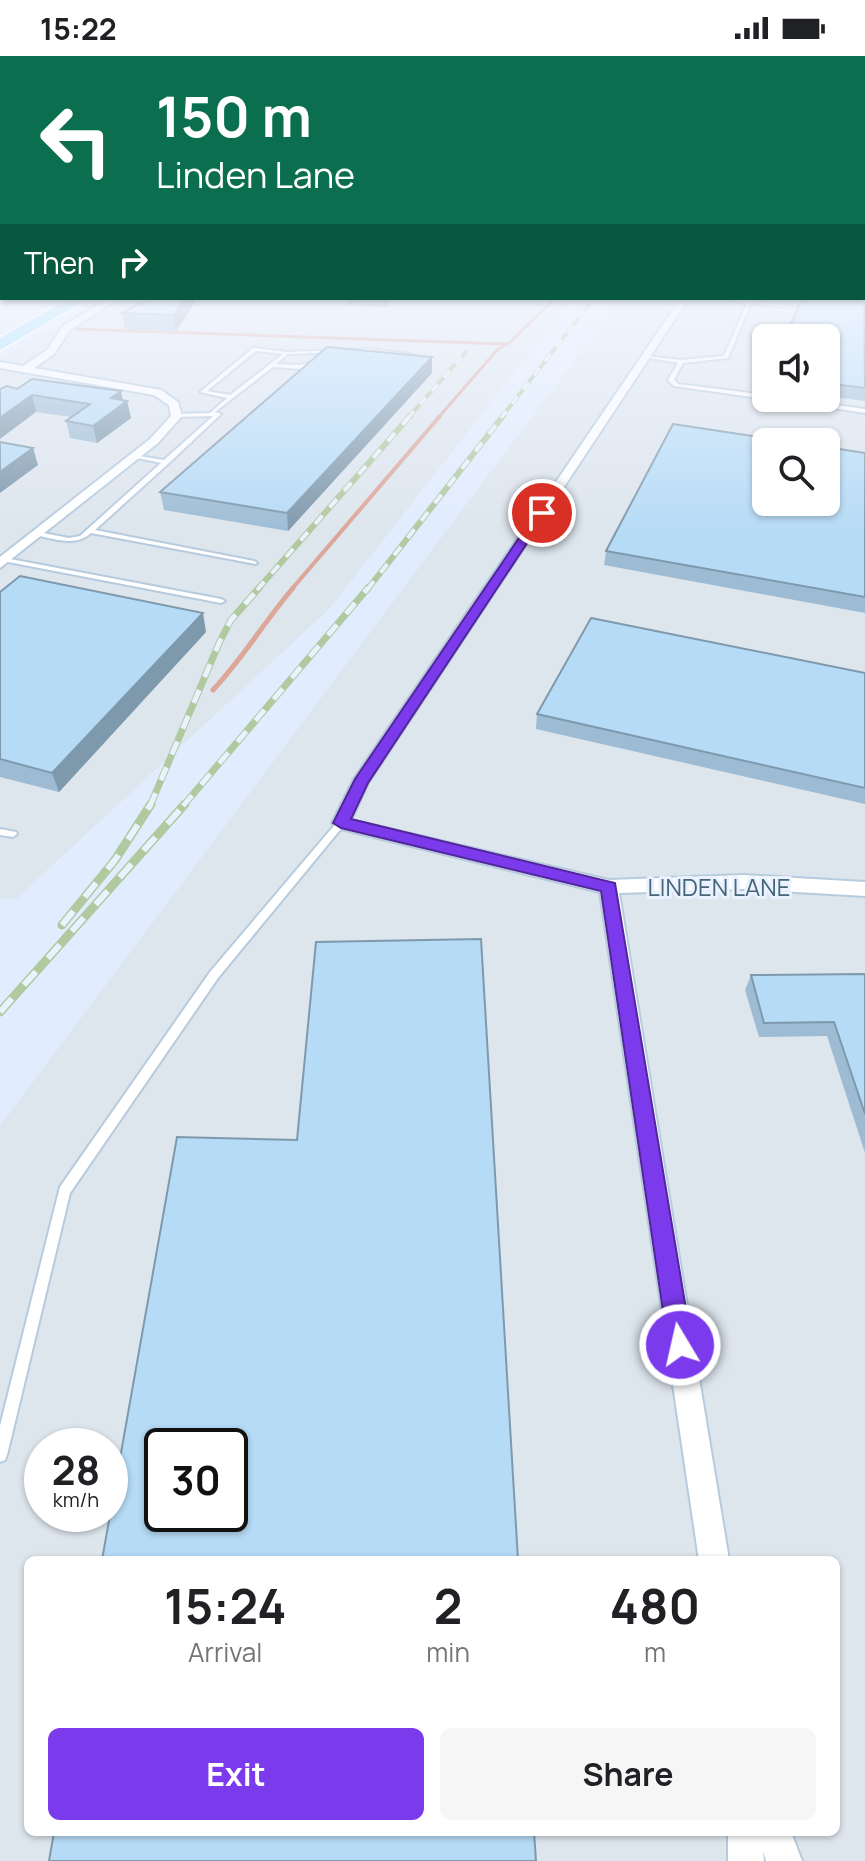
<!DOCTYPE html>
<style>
body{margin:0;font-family:Manrope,sans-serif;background:#f6f6f6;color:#202124;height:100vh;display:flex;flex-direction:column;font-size:30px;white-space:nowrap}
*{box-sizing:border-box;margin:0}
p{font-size:26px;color:#757577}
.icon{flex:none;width:44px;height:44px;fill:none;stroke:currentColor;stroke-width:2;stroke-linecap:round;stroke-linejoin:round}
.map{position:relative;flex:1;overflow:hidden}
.side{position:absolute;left:24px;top:1500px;width:816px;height:280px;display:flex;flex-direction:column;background:#fff;border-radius:12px;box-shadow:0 2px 6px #0004}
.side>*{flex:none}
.top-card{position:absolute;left:0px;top:0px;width:866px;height:244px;box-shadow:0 2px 6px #0004;background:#0b6e4f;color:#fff;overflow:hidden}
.buttons{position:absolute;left:752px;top:268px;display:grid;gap:16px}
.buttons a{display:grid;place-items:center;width:88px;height:88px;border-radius:12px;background:#fff;box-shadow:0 2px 6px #0004;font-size:40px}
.speed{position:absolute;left:24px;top:1372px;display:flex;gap:16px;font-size:40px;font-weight:700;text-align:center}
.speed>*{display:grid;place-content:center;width:104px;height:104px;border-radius:50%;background:#fff;box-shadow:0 2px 6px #0004;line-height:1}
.speed small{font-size:20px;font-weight:400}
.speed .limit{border:4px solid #111;border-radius:12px;background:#fff;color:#111}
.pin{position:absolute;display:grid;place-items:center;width:68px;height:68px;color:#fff;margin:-34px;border:4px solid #fff;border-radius:50%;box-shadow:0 2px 8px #0007}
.me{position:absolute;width:88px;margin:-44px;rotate:351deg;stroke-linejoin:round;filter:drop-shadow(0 0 6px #0008)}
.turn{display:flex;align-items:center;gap:28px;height:168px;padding:0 24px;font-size:36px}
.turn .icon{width:104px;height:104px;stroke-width:2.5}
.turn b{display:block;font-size:56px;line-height:68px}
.then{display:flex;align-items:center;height:76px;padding:0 24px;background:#0003;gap:16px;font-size:30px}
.eta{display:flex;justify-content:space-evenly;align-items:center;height:136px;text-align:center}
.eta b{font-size:48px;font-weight:700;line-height:56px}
.primary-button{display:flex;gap:16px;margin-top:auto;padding:16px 24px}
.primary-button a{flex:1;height:92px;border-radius:12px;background:#7c3aed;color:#fff;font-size:32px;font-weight:700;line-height:92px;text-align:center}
.primary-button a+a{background:#f6f6f6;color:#202124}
.status{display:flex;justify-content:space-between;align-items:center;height:56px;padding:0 40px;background:#fff;direction:ltr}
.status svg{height:22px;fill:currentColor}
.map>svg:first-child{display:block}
</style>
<div class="status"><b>15:22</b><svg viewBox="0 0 49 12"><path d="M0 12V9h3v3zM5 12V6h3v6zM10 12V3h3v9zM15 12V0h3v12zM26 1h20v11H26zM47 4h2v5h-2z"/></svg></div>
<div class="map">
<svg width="865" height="1805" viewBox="0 0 865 1805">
<rect width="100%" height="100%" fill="#e1ecfe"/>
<g fill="#dde5ed" fill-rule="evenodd">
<path d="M865,226V1805H0V1070L621,242H864ZM766,282H826V342H766ZM766,386H826V446H766ZM42,1390H110V1458H42ZM162,1390H230V1458H162ZM28,1504H836V1776H28Z"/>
<polygon points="103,242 573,242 329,553 16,843 0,843 0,304"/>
</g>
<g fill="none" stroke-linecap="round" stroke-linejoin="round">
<g stroke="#dca699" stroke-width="3">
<polyline points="76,273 505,288"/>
<polyline points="438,362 498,293 509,287 555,242"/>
</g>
<polyline stroke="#dca699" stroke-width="4" points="291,534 440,360"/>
<path stroke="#dca699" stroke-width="5" d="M213,634C244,601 264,566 293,532"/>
<g stroke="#b7cbde" stroke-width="4">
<g id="lane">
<polygon points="718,242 748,244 749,242 753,242 752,245 788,250 786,251 751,247 728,302 683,307 674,324 678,328 766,339 766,342 768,342 766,343 674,330 668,324 678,307 644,301 646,300 681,304 724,300 747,247"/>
<path d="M253,292L287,296L368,293L410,298V304L406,305V300L368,295L288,298L276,308L300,309L318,304L320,305L300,313L273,311L215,356L221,358L169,407L95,474L254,505L257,507L256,508L91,477C76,491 54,483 36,479L35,478L38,476L69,482L80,480L161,407L133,401V399L164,404L213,360L177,361L175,360V358L210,357L227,342L200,336ZM256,295L283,298L230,339L207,335Z"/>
<polygon points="768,342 783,342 865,353 865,357"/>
<polygon points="5,502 221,543 225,545 221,547 3,505 2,504"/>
<polygon points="341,764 345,767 344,769 218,922 70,1137 7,1399 5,1404 0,1406 0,1370 60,1131 210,916 338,765"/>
<polygon points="0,773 16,776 17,778 13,781 0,779"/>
</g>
</g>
<g stroke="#b7cbde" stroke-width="4">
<g id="street">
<polygon points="109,242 119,242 70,274 54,298 34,312 161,334 178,346 182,360 158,387 0,512 0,501 150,383 171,360 169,349 154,339 0,312 0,306 23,310 47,294 63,270"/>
<polygon points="681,242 689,242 368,727 351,764 609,824 744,819 865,826 865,840 744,833 619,837 729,1504 699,1504 600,836 341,773 332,767 354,723"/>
<polygon points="728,1776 791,1776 802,1805 766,1805 763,1795 764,1805 728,1805"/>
</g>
</g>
<g stroke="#fff" stroke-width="4">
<polygon id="highway" points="69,242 89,242 0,294 0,282"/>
</g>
<use href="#lane" fill="#fff" fill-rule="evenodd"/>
<use href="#street" fill="#fff" fill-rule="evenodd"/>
<use href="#highway" fill="#92dfff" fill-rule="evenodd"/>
<g stroke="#b1c99f" stroke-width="4">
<g id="rail-far3">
<polyline points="408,362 466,296"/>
<polyline points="501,362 594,242"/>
</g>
</g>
<g stroke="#b1c99f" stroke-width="6">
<g id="rail-far2">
<polyline points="257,534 410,360"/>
<polyline points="367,534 503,360"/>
</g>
</g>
<g stroke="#b1c99f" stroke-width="7">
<g id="rail-far1">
<polyline points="150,750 220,585 231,564 259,532"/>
<polyline points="183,750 368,532"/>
</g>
</g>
<g stroke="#b1c99f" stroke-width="9">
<g id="rail">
<polyline points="62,869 115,804 151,748"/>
<polyline points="0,956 185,748"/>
</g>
</g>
<use href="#rail-far3" stroke="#eaf1ff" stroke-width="3" stroke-dasharray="9" stroke-linecap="butt"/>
<use href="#rail-far2" stroke="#eaf1ff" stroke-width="4" stroke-dasharray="11" stroke-linecap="butt"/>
<use href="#rail-far1" stroke="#eaf1ff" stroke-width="5" stroke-dasharray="14" stroke-linecap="butt"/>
<use href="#rail" stroke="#eaf1ff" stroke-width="6" stroke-dasharray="18" stroke-linecap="butt"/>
</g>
<g fill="#9dbcd4">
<polygon points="865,226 865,345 826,340 826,282"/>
<polygon points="149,242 194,242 195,246 176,275 125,273 122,257"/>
<polygon points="347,242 390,242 388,251 347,249"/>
<polygon points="432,317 288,475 164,454 160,436"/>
<polygon points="17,333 121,335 123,344 127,345 131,362 97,387 70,382 66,365 71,361 36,356"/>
<polygon points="865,397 865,557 604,509 606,495"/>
<polygon points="0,536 206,576 59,736 0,721"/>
<polygon points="865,617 865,748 536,673 537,658"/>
<polygon points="865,918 865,1097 827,980 759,981 745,934 751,919"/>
</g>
<g fill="#7f99ac">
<polygon points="185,242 194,242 195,246 176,275 173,259"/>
<polygon points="432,301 432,317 288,475 287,457"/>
<polygon points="121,335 123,348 127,345 131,362 97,387 93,370 111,342"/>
<polygon points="32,339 36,356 0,383 0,362"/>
<polygon points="33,392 38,409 0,437 0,416"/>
<polygon points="203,557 206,576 59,736 52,717"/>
</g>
<g fill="#b6dbf6" stroke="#7f99ac" stroke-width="2" fill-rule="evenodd">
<polygon points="864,226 865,332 826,327 826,282 785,282 802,242 864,242"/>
<polygon points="149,242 185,242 173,259 122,257"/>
<polygon points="327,291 432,301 287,457 160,436"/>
<polygon points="32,323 121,335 111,342 127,345 93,370 66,365 90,348 32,339 0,362 0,333 7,330 17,333"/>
<polygon points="673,368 792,386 766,386 766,446 826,446 826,391 865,397 865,541 606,495"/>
<polygon points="0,386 33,392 0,416"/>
<polygon points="20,520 203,557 52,717 0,703 0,536"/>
<polygon points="591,562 865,617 865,732 537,658"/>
<path d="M481,883L518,1504H102L177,1081L297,1084L316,886ZM162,1390H230V1458H162Z"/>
<polygon points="865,918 865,1058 834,966 764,967 751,919"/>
<polygon points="54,1776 534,1776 536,1805 49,1805"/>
</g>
<linearGradient id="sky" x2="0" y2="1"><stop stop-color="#a9b8d3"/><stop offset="0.47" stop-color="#f2f6ff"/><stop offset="1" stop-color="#f2f6ff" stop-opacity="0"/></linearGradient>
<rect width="865" height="478" fill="url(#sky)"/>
<polygon fill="#7c3aed" stroke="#51269a" stroke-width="2" points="542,453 547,457 368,727 351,763 615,827 692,1289 689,1298 680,1301 672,1298 668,1289 601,835 341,772 333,767 355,723 538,454"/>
<g text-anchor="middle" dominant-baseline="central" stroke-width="6" stroke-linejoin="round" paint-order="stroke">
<g font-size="24" fill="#456578" stroke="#eaf1ff">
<text x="719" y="830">LINDEN LANE</text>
</g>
</g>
</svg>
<div class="buttons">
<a><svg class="icon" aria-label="sound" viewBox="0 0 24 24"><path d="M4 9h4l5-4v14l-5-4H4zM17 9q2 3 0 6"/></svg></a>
<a><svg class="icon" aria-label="search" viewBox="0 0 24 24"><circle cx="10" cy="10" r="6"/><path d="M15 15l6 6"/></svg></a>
</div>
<div class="speed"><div>28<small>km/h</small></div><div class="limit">30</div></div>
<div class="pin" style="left:542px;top:457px;background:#d93025"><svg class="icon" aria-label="arrive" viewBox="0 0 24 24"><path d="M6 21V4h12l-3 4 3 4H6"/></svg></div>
<svg class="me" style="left:680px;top:1289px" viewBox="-20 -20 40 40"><circle r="17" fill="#7c3aed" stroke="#fff" stroke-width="3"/><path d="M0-11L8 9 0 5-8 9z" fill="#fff"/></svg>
<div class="top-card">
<div class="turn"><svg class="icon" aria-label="left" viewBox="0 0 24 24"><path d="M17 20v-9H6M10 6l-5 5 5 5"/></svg><div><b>150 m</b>Linden Lane</div></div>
<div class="then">Then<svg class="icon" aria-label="right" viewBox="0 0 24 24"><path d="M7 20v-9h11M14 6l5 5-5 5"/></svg></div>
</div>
<section class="side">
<div class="eta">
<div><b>15:24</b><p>Arrival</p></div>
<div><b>2</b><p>min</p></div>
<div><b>480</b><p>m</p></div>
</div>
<div class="primary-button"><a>Exit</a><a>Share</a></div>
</section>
</div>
